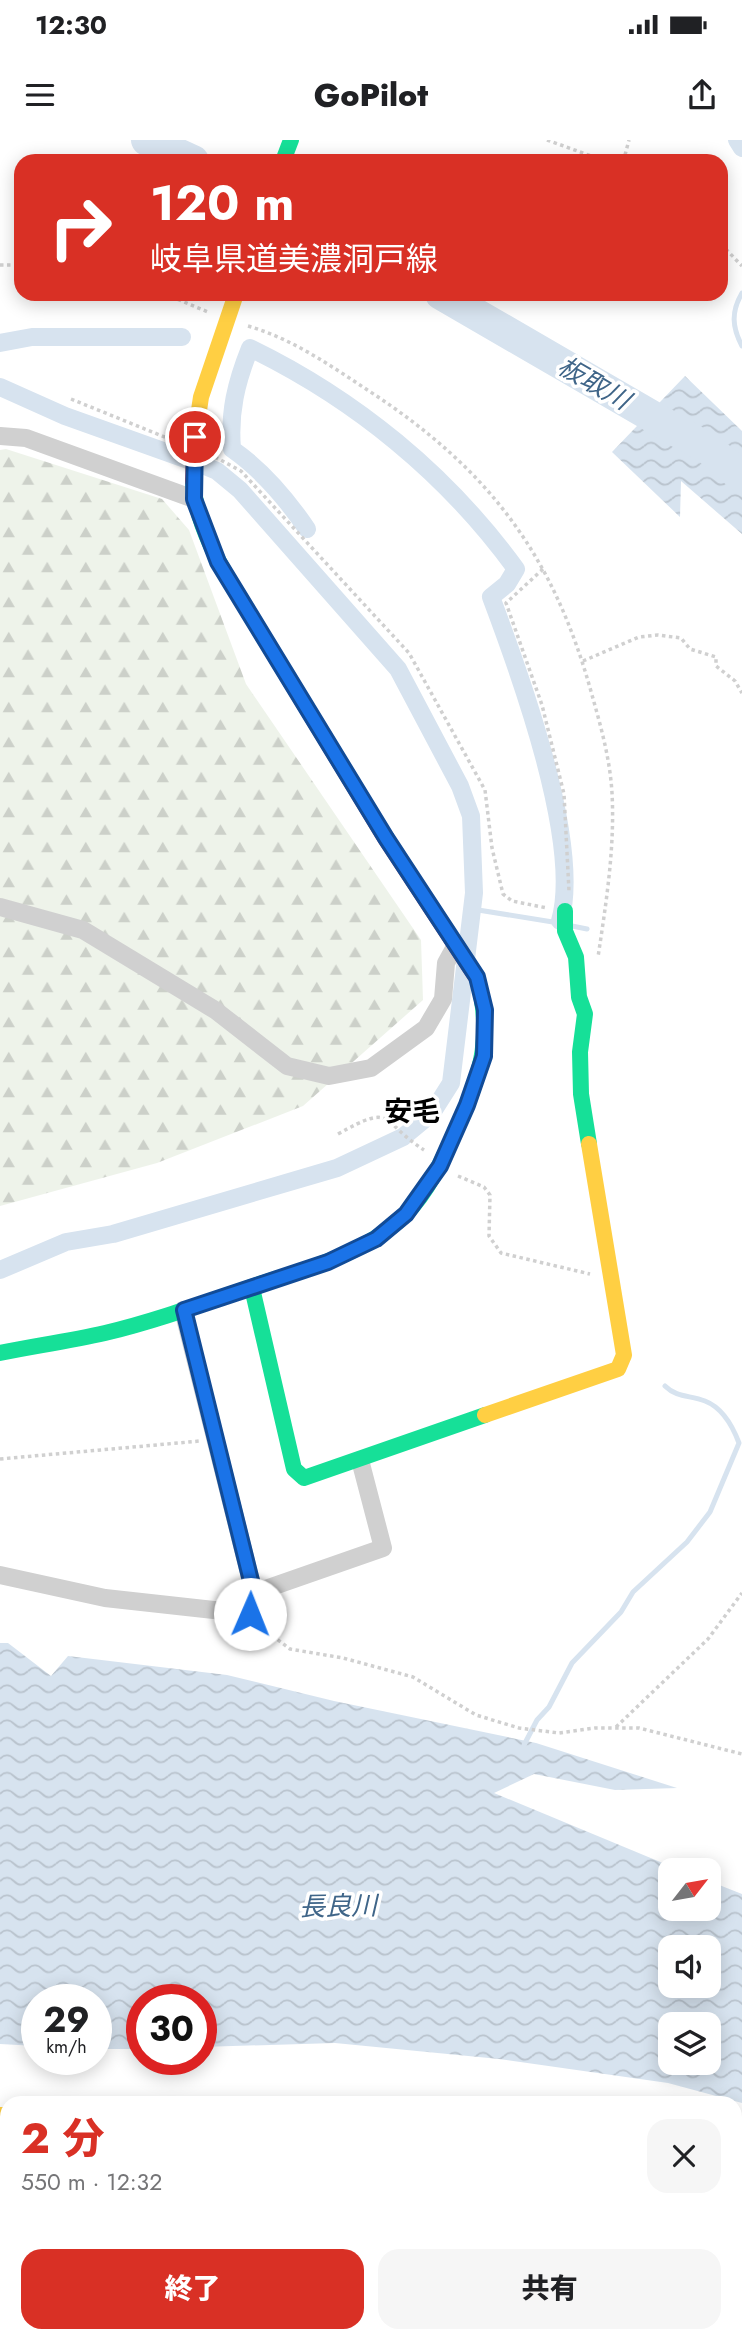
<!DOCTYPE html>
<html lang="ja">
<meta charset="utf-8">
<style>
body{margin:0;font-family:Jost,"Noto Sans JP",sans-serif;background:#f6f6f6;color:#202124;height:100vh;display:flex;flex-direction:column;font-size:26px;white-space:nowrap}
*{box-sizing:border-box;margin:0}
p{font-size:23px;color:#757577}
.icon{flex:none;width:38px;height:38px;fill:none;stroke:currentColor;stroke-width:2;stroke-linecap:round;stroke-linejoin:round}
.map{position:relative;flex:1;overflow:hidden}
.drawer{position:absolute;left:0px;top:1956px;width:742px;height:247px;display:flex;flex-direction:column;background:#fff;border-radius:21px 21px 0 0;box-shadow:0 4px 18px #0003}
.drawer>*{flex:none}
.banner{position:absolute;left:14px;top:14px;width:714px;height:147px;border-radius:21px;box-shadow:0 4px 18px #0003;background:#d93025;color:#fff;overflow:hidden}
.needle{width:46px;rotate:59deg}
.fabs{position:absolute;left:658px;top:1718px;display:grid;gap:14px}
.fabs a{display:grid;place-items:center;width:63px;height:63px;border-radius:14px;background:#fff;box-shadow:0 4px 18px #0003;font-size:35px}
.speed{position:absolute;left:21px;top:1844px;display:flex;gap:14px;font-size:35px;font-weight:700;text-align:center}
.speed>*{display:grid;place-content:center;width:91px;height:91px;border-radius:50%;background:#fff;box-shadow:0 4px 18px #0003;line-height:1}
.speed small{font-size:18px;font-weight:400}
.speed .limit{border:10px solid #d22;background:#fff;color:#111}
.pin{position:absolute;display:grid;place-items:center;width:60px;height:60px;color:#fff;margin:-30px;border:4px solid #fff;border-radius:50%;box-shadow:0 2px 7px #0007}
.me{position:absolute;width:77px;margin:-38px;rotate:1deg;stroke-linejoin:round;filter:drop-shadow(0 0 5px #0008)}
.turn{display:flex;align-items:center;gap:24px;height:147px;padding:0 21px;font-size:32px}
.turn .icon{width:91px;height:91px;stroke-width:2.5}
.turn b{display:block;font-size:49px;line-height:60px}
.round{display:grid;place-items:center;flex:none;width:74px;height:74px;border-radius:21px;background:#f6f6f6}
.overview{display:flex;align-items:center;justify-content:space-between;height:119px;padding:0 21px}
h1{font-size:42px;font-weight:800;line-height:52px;color:#d93025}
.primary-button{display:flex;gap:14px;margin-top:auto;padding:14px 21px}
.primary-button a{flex:1;height:80px;border-radius:21px;background:#d93025;color:#fff;font-size:28px;font-weight:800;line-height:80px;text-align:center}
.primary-button a+a{background:#f6f6f6;color:#202124}
.status{display:flex;justify-content:space-between;align-items:center;height:49px;padding:0 35px;background:#fff;direction:ltr}
.status svg{height:19px;fill:currentColor}
header{display:flex;justify-content:space-between;align-items:center;height:91px;padding:0 21px;background:#fff;font-size:32px;font-weight:800}
.map>svg:first-child{display:block}
</style>
<div class="status"><b>12:30</b><svg viewBox="0 0 49 12"><path d="M0 12V9h3v3zM5 12V6h3v6zM10 12V3h3v9zM15 12V0h3v12zM26 1h20v11H26zM47 4h2v5h-2z"/></svg></div>
<header><svg class="icon" aria-label="menu" viewBox="0 0 24 24"><path d="M4 6h16M4 12h16M4 18h16"/></svg>GoPilot<svg class="icon" aria-label="share" viewBox="0 0 24 24"><path d="M12 15V3M7 8l5-5 5 5M5 13v7h14v-7"/></svg></header>
<div class="map">
<svg width="742" height="2203" viewBox="0 0 742 2203">
<defs>
<pattern id="forest-firs" width="22" height="20" patternUnits="userSpaceOnUse" patternTransform="scale(1.75)"><rect width="22" height="20" fill="#eef3ea"/><path d="M5 1l3.5 6h-7zM16 11l3.5 6h-7z" fill="#ccd0c9"/></pattern>
<pattern id="water-waves" width="16" height="10" patternUnits="userSpaceOnUse" patternTransform="scale(1.75)"><rect width="16" height="10" fill="#d7e3ef"/><path d="M0 5q4-4 8 0t8 0" fill="none" stroke="#b9c3cd"/></pattern>
<pattern id="building-back-hatch" width="6" height="6" patternUnits="userSpaceOnUse" patternTransform="scale(1.75)"><rect width="6" height="6" fill="#7d7d7d"/><path d="M-1 5l2 2M0 0l6 6M5-1l2 2" fill="none" stroke="#676767"/></pattern>
</defs>
<rect width="100%" height="100%" fill="#fff"/>
<polygon fill="url(#forest-firs)" points="6,309 162,359 189,390 246,544 421,800 423,860 303,966 157,1023 0,1066 0,310"/>
<g fill="url(#water-waves)" fill-rule="evenodd">
<polygon points="685,236 742,291 742,394 681,341 680,377 612,312"/>
<path d="M0,1503H8L51,1536L68,1516L227,1535L334,1561L536,1603L677,1648L615,1650L534,1634L494,1653L682,1731H670V1769H709V1741L742,1754V1963L668,1943L499,1919L335,1903L201,1907V1860H142V1909H96V1860H37V1906L0,1904ZM670,1808H709V1846H670ZM670,1885H709V1923H670Z"/>
</g>
<g fill="none" stroke-linecap="round" stroke-linejoin="round">
<g stroke="#d7e3ef" stroke-width="5">
<path d="M742,153C731,172 732,187 742,206"/>
<polyline points="472,769 559,783"/>
<polyline points="572,786 587,789"/>
<path d="M524,1605L537,1580L549,1567L572,1523L621,1472L633,1452L687,1402L710,1372L739,1303C733,1287 723,1268 705,1261C690,1255 677,1258 665,1246"/>
</g>
<g stroke="#d7e3ef" stroke-width="18">
<polyline points="737,0 742,8"/>
<polyline points="0,203 32,197 182,197"/>
<polyline points="0,247 65,276 205,326 217,331 240,350 398,529 460,646 471,676 474,753 451,943 432,973 403,997 337,1028 113,1094 66,1102 0,1130"/>
<path d="M307,389C286,358 262,330 232,309C229,272 236,243 250,208C355,259 447,334 516,429L507,444L491,457C520,534 582,704 560,781"/>
<polyline points="0,2087 7,2086"/>
</g>
<g stroke="#d7e3ef" stroke-width="32">
<polyline points="147,0 193,21"/>
<polyline points="441,154 710,310 742,337"/>
</g>
</g>
<polygon fill="url(#building-back-hatch)" points="706,2196 733,2199 733,2203 705,2203"/>
<g fill="none" stroke-linecap="round" stroke-linejoin="round">
<g stroke="#d0d0d0" stroke-width="3.5" stroke-dasharray="3.5 3.5" stroke-linecap="butt">
<polyline points="547,0 605,21"/>
<polyline points="625,15 629,0"/>
<polyline points="721,104 742,126"/>
<polyline points="0,125 21,125"/>
<polyline points="165,154 208,172"/>
<path d="M248,186C293,199 331,226 369,251C490,330 554,416 592,555C601,587 610,619 612,653C615,707 606,764 598,817"/>
<polyline points="71,259 172,300"/>
<polyline points="215,317 241,331 409,513 485,650 492,708 503,754 512,761 547,768"/>
<polyline points="543,429 506,463 542,565 564,654 569,751"/>
<polyline points="583,521 639,497 658,495 681,498 690,509 716,517 716,526 735,541 742,553"/>
<path d="M338,994C395,962 379,981 424,1010"/>
<polyline points="458,1036 484,1047 490,1055 489,1096 501,1113 590,1134"/>
<polyline points="0,1319 200,1301"/>
<polyline points="261,1487 290,1509 343,1518 413,1537 476,1575 519,1588 559,1593 595,1588 639,1588 742,1614"/>
<polyline points="616,1587 708,1499 742,1453"/>
<polyline points="0,2187 7,2186"/>
<polyline points="39,2196 41,2203"/>
<polyline points="440,2196 446,2203"/>
</g>
<g stroke="#d0d0d0" stroke-width="18">
<polyline points="0,296 26,298 194,359"/>
<polyline points="0,767 83,790 215,870 287,926 329,936 371,928 426,888 443,859 446,823 456,805"/>
<polyline points="183,1170 254,1453 383,1408 360,1320"/>
<polyline points="0,1435 105,1458 250,1474 254,1453"/>
<polyline points="0,2106 7,2105"/>
<polyline points="735,2110 742,2114"/>
</g>
<g stroke="#16e098" stroke-width="16">
<polyline points="283,21 291,0"/>
<path d="M193,341C196,393 230,441 256,485"/>
<polyline points="565,771 565,791 576,817 579,857 585,874 580,912 581,954 589,1004"/>
<polyline points="252,1148 294,1329 304,1338 485,1275"/>
<path d="M0,1213C35,1206 70,1201 105,1193C156,1181 207,1162 257,1145C309,1128 365,1114 405,1075C431,1049 446,1012 461,979C483,930 491,893 478,840"/>
<polyline points="735,2033 742,2036"/>
</g>
<g stroke="#ffcf43" stroke-width="16">
<polyline points="195,297 201,257 236,154"/>
<polyline points="485,1275 618,1229 624,1215 589,1004"/>
<polyline points="0,1975 7,1975"/>
</g>
<polyline stroke="#f24e42" stroke-width="16" points="256,485 385,698 478,840"/>
<polyline stroke="#f24e42" stroke-width="16" points="193,341 195,297"/>
</g>
<g fill="none" stroke-linecap="round" stroke-linejoin="round">
<g stroke="#114b97" stroke-width="18">
<polyline id="route" points="195,297 194,359 218,422 386,698 477,837 485,870 484,916 467,965 440,1026 406,1074 376,1099 328,1122 184,1170 254,1453 250,1474"/>
</g>
<use href="#route" stroke="#1a73e8" stroke-width="12"/>
</g>
<g text-anchor="middle" dominant-baseline="central" stroke-width="7" stroke-linejoin="round" paint-order="stroke">
<g font-size="26" font-style="italic" fill="#3f6588" stroke="#fff">
<text transform="translate(594 243) rotate(30)">板取川</text>
<text transform="translate(338 1766) rotate(-1)">長良川</text>
</g>
<g font-size="28" font-weight="bold" fill="#000" stroke="#fff">
<text x="412" y="971">安毛</text>
</g>
</g>
</svg>
<div class="fabs">
<a><svg class="needle" viewBox="-14 -14 28 28"><path d="M0-13l5 13h-10z" fill="#e53935"/><path d="M0 13l5-13h-10z" fill="#757577"/></svg></a>
<a><svg class="icon" aria-label="sound" viewBox="0 0 24 24"><path d="M4 9h4l5-4v14l-5-4H4zM17 9q2 3 0 6"/></svg></a>
<a><svg class="icon" aria-label="layers" viewBox="0 0 24 24"><path d="M12 4l9 5-9 5-9-5zM3 14l9 5 9-5"/></svg></a>
</div>
<div class="speed"><div>29<small>km/h</small></div><div class="limit">30</div></div>
<div class="pin" style="left:195px;top:297px;background:#d93025"><svg class="icon" aria-label="arrive" viewBox="0 0 24 24"><path d="M6 21V4h12l-3 4 3 4H6"/></svg></div>
<svg class="me" style="left:250px;top:1474px" viewBox="-20 -20 40 40"><circle r="19" fill="#fff"/><path d="M0-13L10 11 0 6-10 11z" fill="#1a73e8"/></svg>
<div class="banner">
<div class="turn"><svg class="icon" aria-label="right" viewBox="0 0 24 24"><path d="M7 20v-9h11M14 6l5 5-5 5"/></svg><div><b>120 m</b>岐阜県道美濃洞戸線</div></div>
</div>
<section class="drawer">
<div class="overview"><div><h1>2 分</h1><p>550 m · 12:32</p></div><a class="round"><svg class="icon" aria-label="close" viewBox="0 0 24 24"><path d="M6 6l12 12M18 6L6 18"/></svg></a></div>
<div class="primary-button"><a>終了</a><a>共有</a></div>
</section>
</div>
